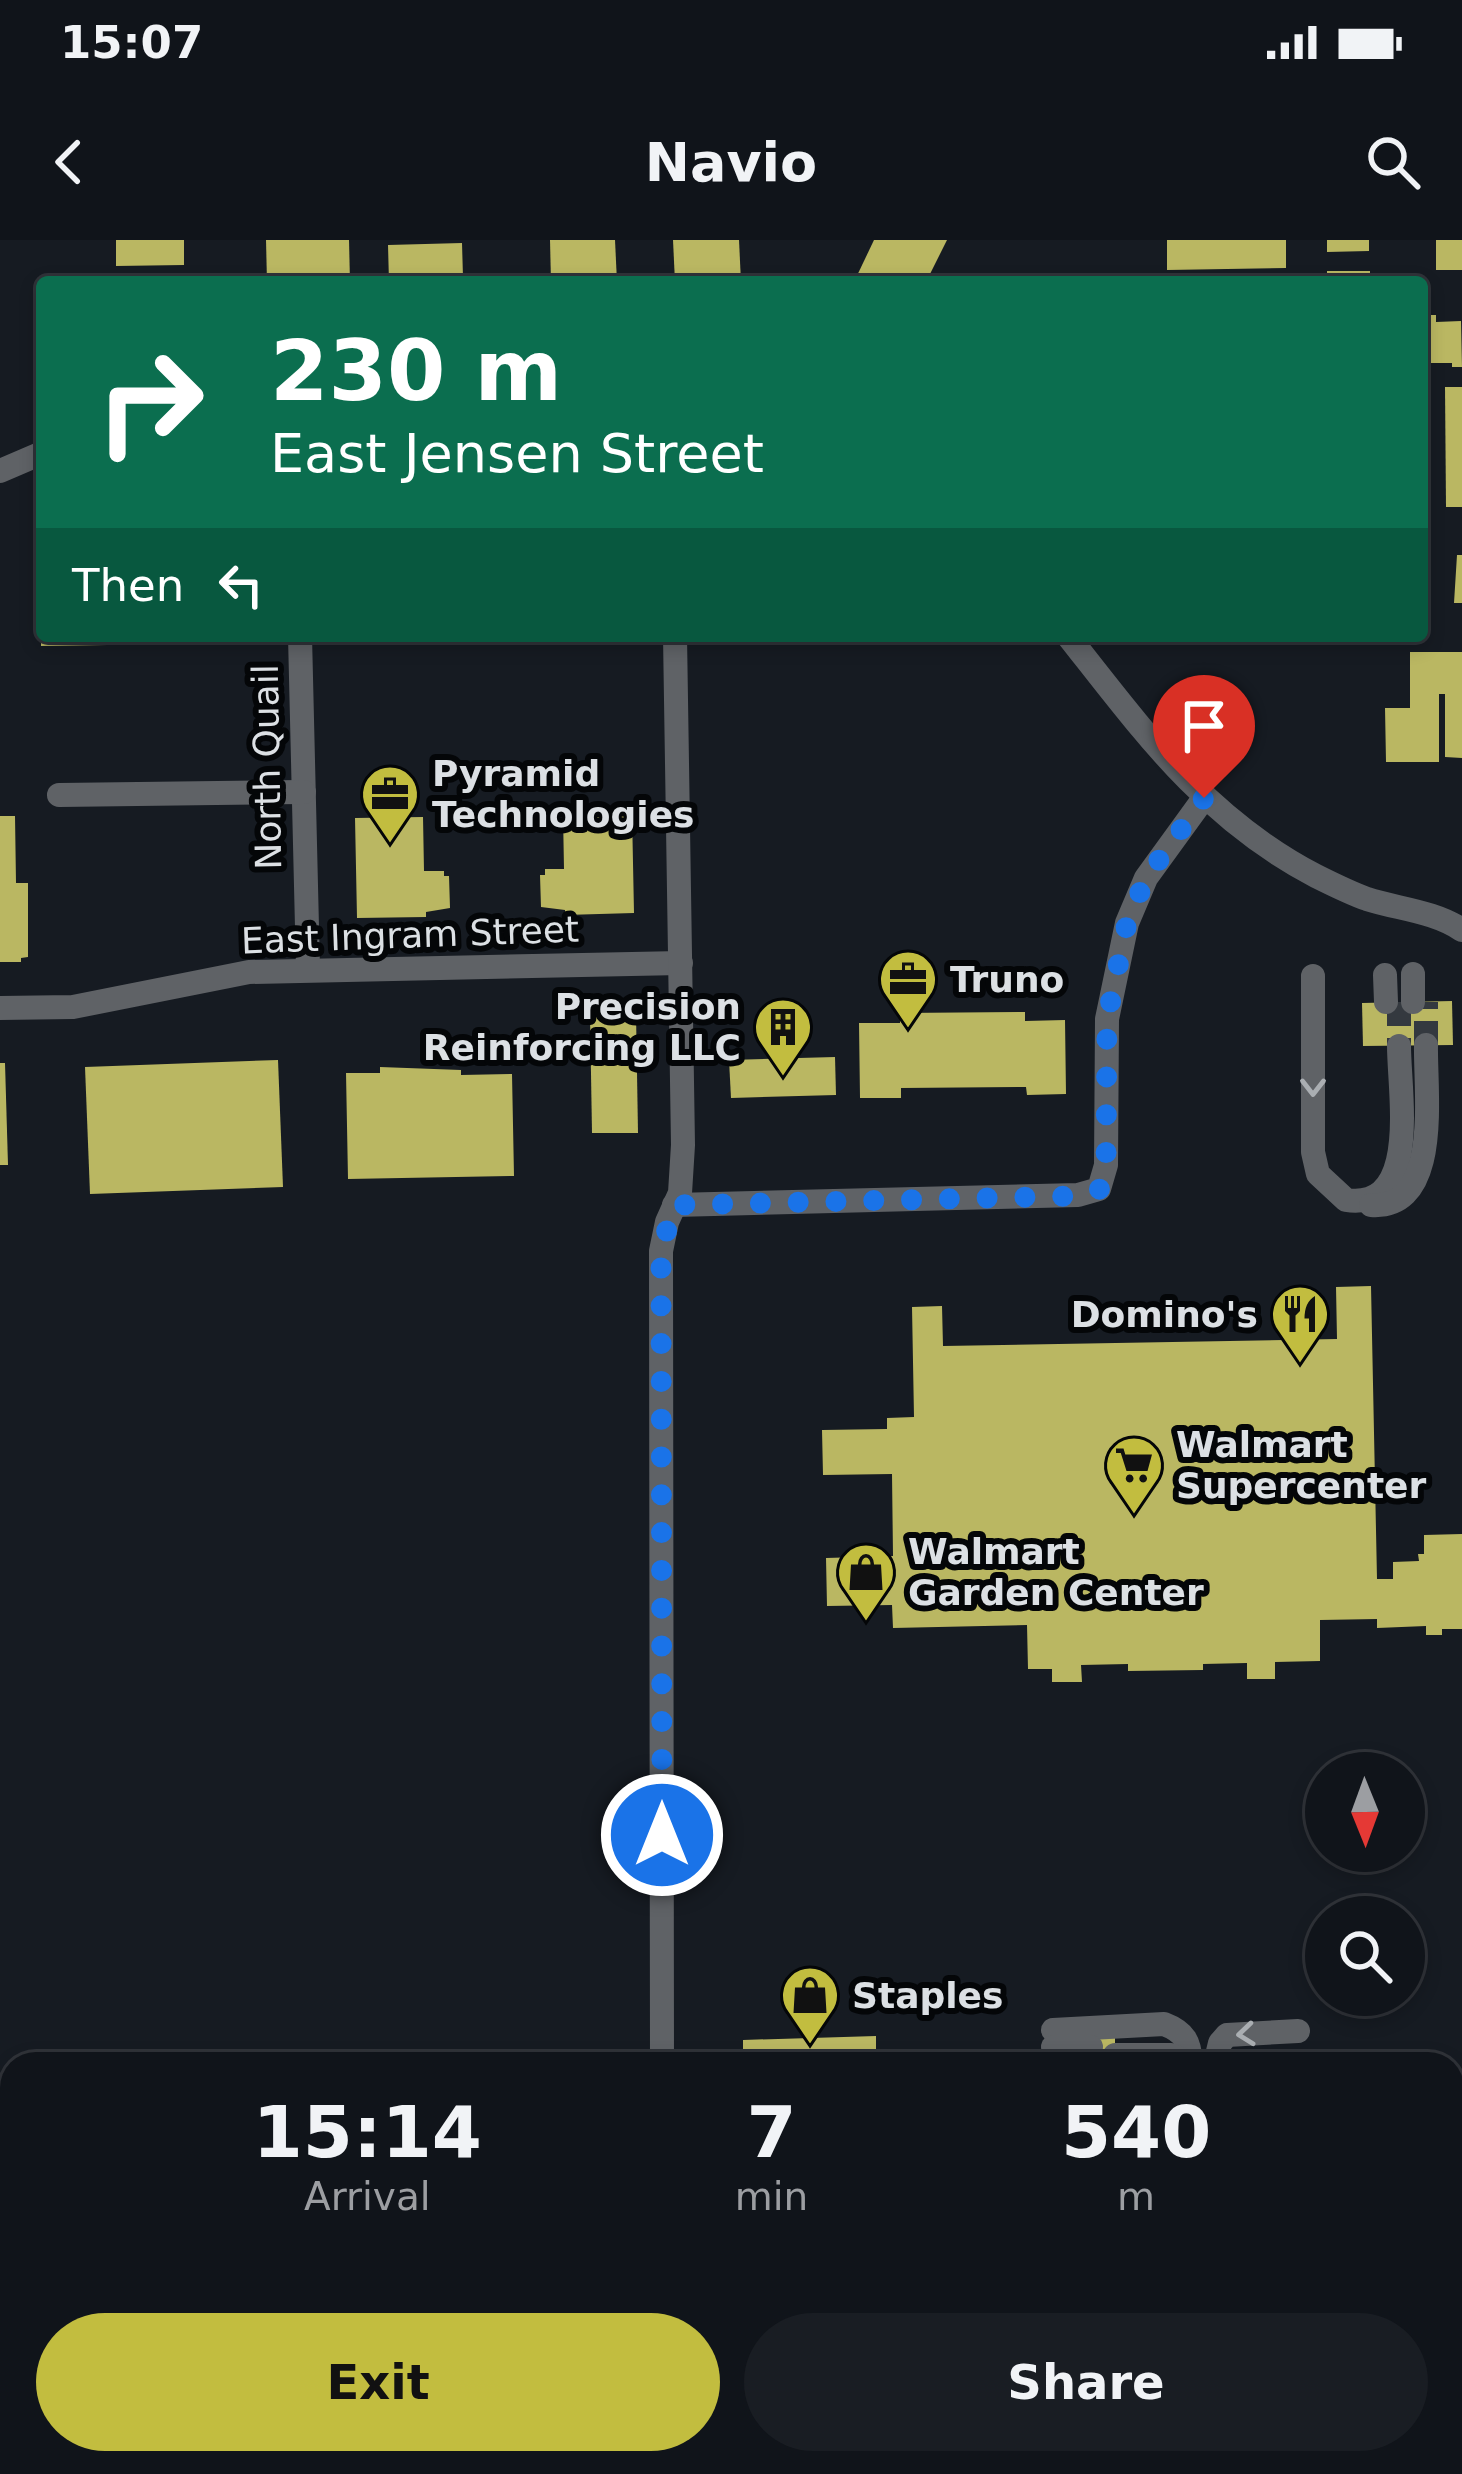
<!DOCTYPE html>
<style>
body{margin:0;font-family:"DejaVu Sans",sans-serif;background:#191d23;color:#f1f3f6;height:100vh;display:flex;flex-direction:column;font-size:45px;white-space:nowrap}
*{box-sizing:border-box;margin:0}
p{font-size:39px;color:#9c9ea2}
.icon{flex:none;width:66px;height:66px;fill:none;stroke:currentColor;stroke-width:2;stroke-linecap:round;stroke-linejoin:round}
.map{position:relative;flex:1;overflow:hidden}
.side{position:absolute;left:0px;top:1812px;width:1464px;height:423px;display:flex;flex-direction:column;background:#10141a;border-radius:36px 36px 0 0;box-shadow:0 6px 18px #0003,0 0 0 3px #303339}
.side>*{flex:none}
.guide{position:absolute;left:36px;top:36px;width:1392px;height:366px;border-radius:12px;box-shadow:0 6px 18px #0003,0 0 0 3px #303339;background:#0b6e4f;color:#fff;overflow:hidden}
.needle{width:78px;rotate:179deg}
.buttons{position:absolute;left:1305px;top:1512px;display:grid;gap:24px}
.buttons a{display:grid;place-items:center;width:120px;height:120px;border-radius:50%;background:#10141a;box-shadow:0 6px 18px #0003,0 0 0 3px #303339;font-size:60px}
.pin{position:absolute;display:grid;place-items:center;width:102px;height:102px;color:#fff;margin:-123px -51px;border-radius:50% 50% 50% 0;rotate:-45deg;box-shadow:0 0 12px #0007}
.pin .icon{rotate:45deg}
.me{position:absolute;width:132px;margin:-66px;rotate:0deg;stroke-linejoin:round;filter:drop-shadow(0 0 9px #0008)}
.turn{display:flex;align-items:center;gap:42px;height:252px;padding:0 36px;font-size:54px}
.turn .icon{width:156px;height:156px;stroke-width:2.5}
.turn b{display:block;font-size:84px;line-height:102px}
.then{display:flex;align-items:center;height:114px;padding:0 36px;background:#0003;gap:24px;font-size:45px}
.eta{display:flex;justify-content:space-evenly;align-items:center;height:204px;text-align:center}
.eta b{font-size:72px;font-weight:800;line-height:84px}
.action{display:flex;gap:24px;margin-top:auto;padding:24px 36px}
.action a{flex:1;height:138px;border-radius:72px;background:#c2bd3f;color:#111;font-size:48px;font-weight:800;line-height:138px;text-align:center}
.action a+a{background:#191d23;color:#f1f3f6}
.status{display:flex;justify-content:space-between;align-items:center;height:84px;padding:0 60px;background:#10141a;direction:ltr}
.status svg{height:33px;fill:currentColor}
header{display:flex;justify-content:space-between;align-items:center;height:156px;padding:0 36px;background:#10141a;font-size:54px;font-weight:800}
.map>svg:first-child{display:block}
</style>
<div class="status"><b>15:07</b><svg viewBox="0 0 49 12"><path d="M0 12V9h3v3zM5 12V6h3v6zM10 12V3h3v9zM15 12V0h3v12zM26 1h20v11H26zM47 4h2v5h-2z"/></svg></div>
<header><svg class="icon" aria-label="back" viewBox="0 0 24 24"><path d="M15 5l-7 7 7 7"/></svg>Navio<svg class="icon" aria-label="search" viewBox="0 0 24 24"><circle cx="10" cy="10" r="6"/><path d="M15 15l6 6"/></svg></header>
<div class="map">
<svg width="1462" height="2234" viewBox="0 0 1462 2234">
<rect width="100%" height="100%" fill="#161b22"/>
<g fill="#bab762">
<polygon points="116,0 184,0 184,25 116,26"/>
<polygon points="266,0 349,0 350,42 267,42"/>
<polygon points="550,0 615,0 617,42 551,42"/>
<polygon points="673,0 739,0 741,42 675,42"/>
<polygon points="874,0 947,0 926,42 854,42"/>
<polygon points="1167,0 1286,0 1286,28 1167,30"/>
<polygon points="1327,0 1369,0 1369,11 1327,12"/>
<rect x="1436" y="0" width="26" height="30"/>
<polygon points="462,3 463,37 467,42 389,42 388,5"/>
<rect x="1327" y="31" width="43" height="11"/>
<polygon points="1422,75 1436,75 1436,82 1461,81 1462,127 1452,127 1452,123 1422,123"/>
<polygon points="1445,147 1462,147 1462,267 1446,267"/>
<polygon points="1457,315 1462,315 1462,363 1454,363"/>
<polygon points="41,396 107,396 107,405 41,406"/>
<polygon points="149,396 248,396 249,402 149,404"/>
<polygon points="1410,412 1462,412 1462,518 1445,517 1445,454 1439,454 1439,522 1386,522 1385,468 1410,468"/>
<polygon points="632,573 634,673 565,675 565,670 541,667 540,635 545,635 545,629 564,629 563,574"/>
<polygon points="0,576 15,576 16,643 28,643 28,717 21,718 21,722 0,722"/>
<polygon points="423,577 424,631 444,631 444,636 449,636 450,668 426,672 426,677 357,678 355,578"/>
<polygon points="1452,761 1453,805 1363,806 1362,763"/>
<polygon points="1025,772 1025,781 1065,780 1066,854 1027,855 1026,847 901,848 901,858 860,858 859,783 900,783 900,773"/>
<polygon points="636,773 638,893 592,893 590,774"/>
<polygon points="835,817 836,855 731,858 729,820"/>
<polygon points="278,820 283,947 90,954 85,827"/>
<polygon points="0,823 5,823 8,925 0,925"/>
<polygon points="380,827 461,830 461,835 512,834 514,936 348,939 346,833 380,833"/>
<polygon points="1371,1046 1377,1339 1393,1339 1393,1322 1419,1321 1418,1314 1424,1314 1424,1295 1462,1294 1462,1389 1442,1389 1442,1395 1426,1395 1426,1386 1377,1388 1377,1379 1320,1380 1320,1421 1275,1422 1275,1439 1247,1439 1247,1423 1203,1424 1203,1430 1128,1431 1128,1424 1081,1425 1082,1442 1052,1442 1052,1429 1028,1429 1027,1385 893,1388 892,1365 827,1366 826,1318 893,1316 892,1234 823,1235 822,1190 887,1189 887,1178 914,1177 912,1067 942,1066 943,1106 1337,1099 1336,1047"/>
<polygon points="1115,1793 1115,1824 1091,1824 1091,1794"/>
<polygon points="876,1796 876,1812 887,1812 887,1824 743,1824 743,1800"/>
<polygon points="1462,2204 1462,2234 1281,2234 1281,2226 1290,2223 1452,2223 1452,2205"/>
<rect x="885" y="2223" width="45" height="11"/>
<rect x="982" y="2223" width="28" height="11"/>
<polygon points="1043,2223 1052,2223 1056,2229 1085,2229 1096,2223 1108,2234 1041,2234"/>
</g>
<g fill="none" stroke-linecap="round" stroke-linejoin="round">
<g stroke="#34393f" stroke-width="24" stroke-dasharray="24 12" stroke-linecap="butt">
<polyline points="1399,762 1399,806"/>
<polyline points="1426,805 1426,762"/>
<polyline points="1091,1823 1115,1823"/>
</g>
<polyline stroke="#53575e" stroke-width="3" stroke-dasharray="9 9" stroke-linecap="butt" points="1454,2165 1454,2191"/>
<g stroke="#5f6266" stroke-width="24">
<polyline points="0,231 42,213"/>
<polyline points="300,396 308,729"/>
<path d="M1068,396C1143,491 1206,579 1316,636C1332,644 1350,653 1367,659C1398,669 1434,671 1462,690"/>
<polyline points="59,555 304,552"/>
<polyline points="1385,735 1386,762"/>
<path d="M1313,736V912L1318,934L1346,960C1421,971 1399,853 1399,806"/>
<polyline points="1413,762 1413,734"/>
<polyline points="0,768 73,767 249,732 681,723"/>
<polyline points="674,965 1078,955 1099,949 1106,925 1107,779 1127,683 1146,638 1204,558"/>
<path d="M1371,965C1442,970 1425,853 1426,805"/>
<path d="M1053,1790L1164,1784C1185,1792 1190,1802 1191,1824"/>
<polyline points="1053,1807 1091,1807"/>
<polyline points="1115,1815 1171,1815 1191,1823"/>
<polyline points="662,1824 661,1011 667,982 680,953 683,905 675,396"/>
<polyline points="1215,1824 1220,1803 1227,1795 1298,1791"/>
<polyline points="1452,1853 1462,1852"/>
<polyline points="1274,2234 1274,2223"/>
</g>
<g stroke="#a4abb2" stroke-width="30">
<polyline points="1452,2077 1462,2077"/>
<polyline points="0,2104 12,2104"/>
</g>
</g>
<defs><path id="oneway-chevron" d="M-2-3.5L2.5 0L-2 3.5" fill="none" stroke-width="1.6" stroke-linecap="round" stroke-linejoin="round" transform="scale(3)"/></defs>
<g stroke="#aaaeb2">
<use href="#oneway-chevron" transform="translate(1313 847) rotate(90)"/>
<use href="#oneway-chevron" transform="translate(1246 1794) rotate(174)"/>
</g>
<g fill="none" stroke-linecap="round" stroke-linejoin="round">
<polyline stroke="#1a73e8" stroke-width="21" stroke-dasharray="0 37.8" points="662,1595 661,1011 674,965 1078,956 1100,949 1106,925 1107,779 1127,683 1146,638 1204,558"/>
</g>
<defs>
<g id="office-pin" transform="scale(3)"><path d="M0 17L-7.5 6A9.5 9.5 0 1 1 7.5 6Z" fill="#c2bd3f" stroke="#040608"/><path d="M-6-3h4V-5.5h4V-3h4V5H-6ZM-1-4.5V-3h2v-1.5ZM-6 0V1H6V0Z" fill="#111"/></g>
<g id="building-pin" transform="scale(3)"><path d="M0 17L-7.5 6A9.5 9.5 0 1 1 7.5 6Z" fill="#c2bd3f" stroke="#040608"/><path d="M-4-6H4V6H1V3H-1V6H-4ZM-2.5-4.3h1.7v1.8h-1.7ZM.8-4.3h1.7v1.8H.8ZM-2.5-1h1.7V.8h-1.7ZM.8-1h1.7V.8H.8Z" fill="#111"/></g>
<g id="restaurant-pin" transform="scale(3)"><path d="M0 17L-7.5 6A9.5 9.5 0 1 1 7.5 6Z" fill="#c2bd3f" stroke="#040608"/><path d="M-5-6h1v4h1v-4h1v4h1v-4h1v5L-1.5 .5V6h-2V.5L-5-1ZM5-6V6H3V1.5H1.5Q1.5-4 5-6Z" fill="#111"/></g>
<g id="supermarket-pin" transform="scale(3)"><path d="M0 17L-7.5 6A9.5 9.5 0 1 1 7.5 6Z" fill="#c2bd3f" stroke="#040608"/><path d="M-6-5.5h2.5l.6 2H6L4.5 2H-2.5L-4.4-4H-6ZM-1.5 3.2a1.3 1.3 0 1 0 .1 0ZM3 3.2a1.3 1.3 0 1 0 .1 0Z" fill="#111"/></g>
<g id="shop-pin" transform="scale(3)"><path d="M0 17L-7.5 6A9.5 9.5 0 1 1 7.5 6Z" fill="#c2bd3f" stroke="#040608"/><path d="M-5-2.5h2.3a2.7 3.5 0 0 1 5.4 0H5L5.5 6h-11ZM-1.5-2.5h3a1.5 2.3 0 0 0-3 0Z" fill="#111"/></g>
</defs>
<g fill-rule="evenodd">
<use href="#office-pin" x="390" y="554"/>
<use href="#office-pin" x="908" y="739"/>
<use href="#building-pin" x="783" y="787"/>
<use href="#restaurant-pin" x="1300" y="1074"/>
<use href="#supermarket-pin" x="1134" y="1225"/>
<use href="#shop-pin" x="866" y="1332"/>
<use href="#shop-pin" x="810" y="1755"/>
</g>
<g text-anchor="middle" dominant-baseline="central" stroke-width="12" stroke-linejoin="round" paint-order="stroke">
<g font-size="36" fill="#dce0e4" stroke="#040608">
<text transform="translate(267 527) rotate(-91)">North Quail</text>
<text transform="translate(410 695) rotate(-2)">East Ingram Street</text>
</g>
<g font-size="36" font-weight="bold" fill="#dce0e4" stroke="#040608" text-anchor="start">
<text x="432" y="533">Pyramid<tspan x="432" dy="41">Technologies</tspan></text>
<text x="950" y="739">Truno</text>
<text x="741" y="766" text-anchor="end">Precision<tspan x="741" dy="41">Reinforcing LLC</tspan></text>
<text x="1258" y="1074" text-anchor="end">Domino's</text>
<text x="1176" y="1204">Walmart<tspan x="1176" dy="41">Supercenter</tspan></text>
<text x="908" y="1311">Walmart<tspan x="908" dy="41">Garden Center</tspan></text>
<text x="852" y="1755">Staples</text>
</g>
</g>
</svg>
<div class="buttons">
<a><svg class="needle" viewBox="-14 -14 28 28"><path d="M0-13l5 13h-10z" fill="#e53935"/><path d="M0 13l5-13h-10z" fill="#9c9ea2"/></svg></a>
<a><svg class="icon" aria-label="search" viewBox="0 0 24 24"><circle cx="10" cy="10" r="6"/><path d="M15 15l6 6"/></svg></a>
</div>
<div class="pin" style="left:1204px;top:558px;background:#d93025"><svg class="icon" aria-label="arrive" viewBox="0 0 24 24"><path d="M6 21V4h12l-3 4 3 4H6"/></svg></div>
<svg class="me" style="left:662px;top:1595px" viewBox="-20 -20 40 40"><circle r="17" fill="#1a73e8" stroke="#fff" stroke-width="3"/><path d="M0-11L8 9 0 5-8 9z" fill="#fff"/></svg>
<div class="guide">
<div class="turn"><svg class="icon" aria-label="right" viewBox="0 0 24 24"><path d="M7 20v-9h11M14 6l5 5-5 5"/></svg><div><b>230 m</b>East Jensen Street</div></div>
<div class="then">Then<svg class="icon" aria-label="left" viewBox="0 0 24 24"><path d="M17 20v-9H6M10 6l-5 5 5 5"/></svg></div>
</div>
<section class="side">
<div class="eta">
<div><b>15:14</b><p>Arrival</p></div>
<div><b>7</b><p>min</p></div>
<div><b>540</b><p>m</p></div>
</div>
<div class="action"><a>Exit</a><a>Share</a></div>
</section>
</div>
